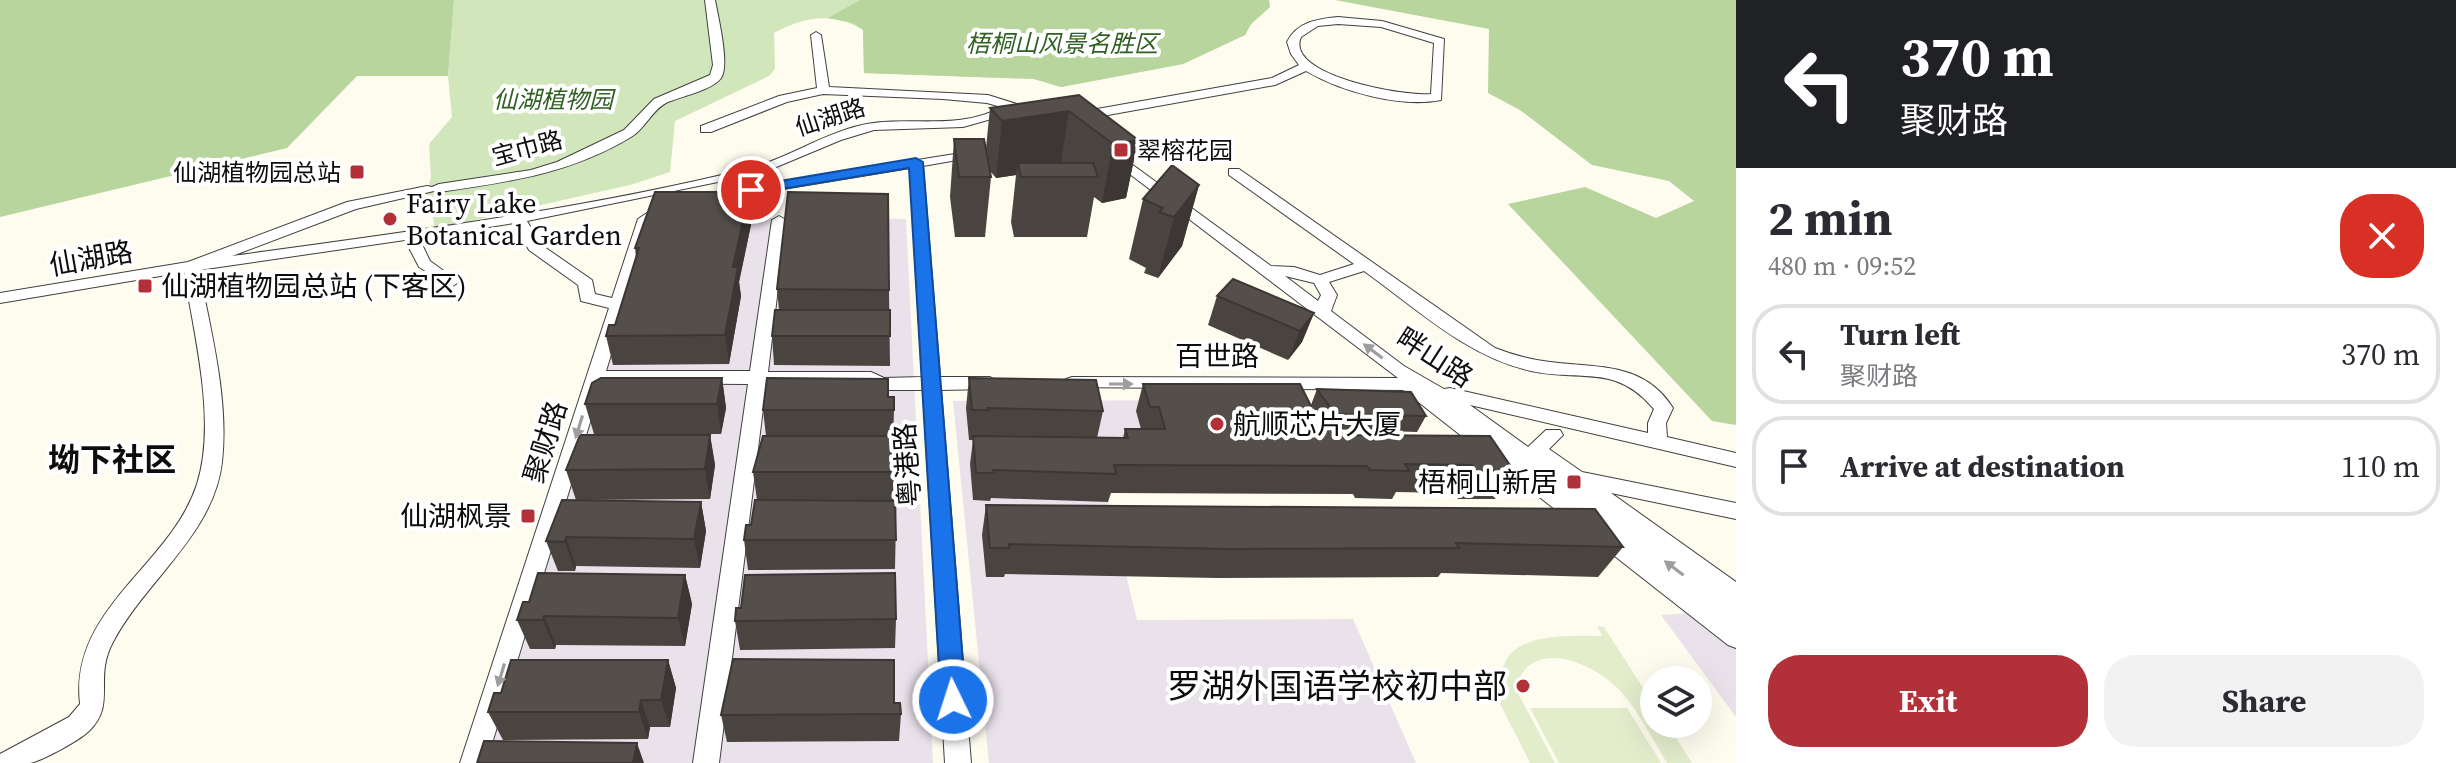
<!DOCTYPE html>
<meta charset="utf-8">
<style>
body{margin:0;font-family:"Source Serif 4","Noto Sans SC",serif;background:#f2f2f3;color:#2b2b33;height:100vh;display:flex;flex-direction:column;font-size:30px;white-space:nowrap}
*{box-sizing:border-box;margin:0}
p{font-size:26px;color:#7c7c81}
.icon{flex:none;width:44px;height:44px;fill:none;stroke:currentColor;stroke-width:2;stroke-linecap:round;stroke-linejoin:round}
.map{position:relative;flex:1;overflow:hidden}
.sheet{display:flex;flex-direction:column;background:#fff;width:720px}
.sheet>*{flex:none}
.top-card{background:#202124;color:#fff;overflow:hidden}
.controls{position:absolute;left:1640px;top:666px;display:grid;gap:16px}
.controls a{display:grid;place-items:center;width:72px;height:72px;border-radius:50%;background:#fff;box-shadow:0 8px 32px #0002;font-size:40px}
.pin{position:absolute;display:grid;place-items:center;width:68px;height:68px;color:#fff;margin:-34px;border:4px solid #fff;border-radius:50%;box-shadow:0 2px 8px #0007}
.me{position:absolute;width:88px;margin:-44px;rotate:356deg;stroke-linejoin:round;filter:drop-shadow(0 0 6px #0008)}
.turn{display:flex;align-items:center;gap:28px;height:168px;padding:0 32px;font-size:36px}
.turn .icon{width:104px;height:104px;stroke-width:2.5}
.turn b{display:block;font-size:56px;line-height:68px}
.round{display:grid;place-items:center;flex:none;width:84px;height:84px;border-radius:32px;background:#f2f2f3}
.headline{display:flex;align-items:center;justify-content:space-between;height:136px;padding:0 32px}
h1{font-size:48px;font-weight:700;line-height:60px}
.action{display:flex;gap:16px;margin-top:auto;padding:16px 32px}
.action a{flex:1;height:92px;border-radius:32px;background:#b23139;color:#fff;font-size:32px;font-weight:700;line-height:92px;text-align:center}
.action a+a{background:#f2f2f3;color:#2b2b33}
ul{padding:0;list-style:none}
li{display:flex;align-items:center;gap:24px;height:100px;margin:0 16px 12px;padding:0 16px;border:4px solid #e1e1e2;border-radius:32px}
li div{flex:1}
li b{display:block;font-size:30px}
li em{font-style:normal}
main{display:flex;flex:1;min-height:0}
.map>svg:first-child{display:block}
</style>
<main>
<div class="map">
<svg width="1736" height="763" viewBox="0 0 1736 763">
<rect width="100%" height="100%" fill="#fefbef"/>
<g fill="#eae2eb">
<polygon points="654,217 906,219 933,763 483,763"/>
<polygon points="1293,400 1095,447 1137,620 1353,619 1416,763 989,763 953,401"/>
<polygon points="1692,613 1736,649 1736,717 1661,615"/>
</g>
<path fill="#d2e6bb" d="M454,0H1269L1270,7L1251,24L1245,35L1183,64L1061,87L1034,79L864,73L863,30C833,11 803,17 774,33L775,69L769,76L675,121L670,172L630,185L435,229L430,199H426L431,177L429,144L452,117L448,76Z"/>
<g fill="#b7d59c">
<polygon points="0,0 454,0 448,76 357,76 287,148 0,217"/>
<polygon points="860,0 1269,0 1270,7 1251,24 1245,35 1183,64 1061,87 1034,79 864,73 863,30 853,23 828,18"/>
<polygon points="1335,0 1736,0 1736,425 1712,421 1508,204 1585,187 1656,218 1694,201 1669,181 1592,165 1520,110 1488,93 1489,29"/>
</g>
<g fill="#e3edcc">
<path d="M1597,626L1604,627L1654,705V724H1667L1692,763H1667C1653,740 1640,714 1623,694C1605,672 1560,647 1533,663C1521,670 1517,681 1519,695L1555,763H1530L1488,680L1502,679C1501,631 1568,636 1602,636Z"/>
<polygon points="1530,708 1627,708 1661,763 1559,763"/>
</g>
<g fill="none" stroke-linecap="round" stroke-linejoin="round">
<g stroke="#404040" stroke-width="2">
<g id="minor">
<path d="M705,0H715C718,17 730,65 721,78C713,90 679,97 666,103C652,110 645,129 631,137C570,174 508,182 439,192L434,191L356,209L232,256C406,232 581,210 751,168C788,158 821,135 858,126C904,114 958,132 1001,107L987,103L943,99L823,94L787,102L711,132H701V126L779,96L817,88L811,35L816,32L821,35L829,87L988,95L1020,105V111L963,127L874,130L841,140L762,173L527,221L540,244L592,280L595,294L612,298L638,219L659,205H669L671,208L652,221L606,371H750L772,220L779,216L786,220L768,372H871L884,378L922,377L910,168L716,200L709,196L716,192L980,150V156L923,166L940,377H990L999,383L990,389L941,390L971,763H945L923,390H881L868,384H766L719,763H693L748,384L602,383L486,763H460L609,308L581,301L578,285L529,250L514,223L419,238L430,261L459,282L451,287L419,267L405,240L199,270C211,332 229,399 222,462C214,534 145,581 113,642C93,679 117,704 89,731C80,740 42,761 30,763C21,763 10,763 0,763V754L69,717L80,704C69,608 171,566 197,484C217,422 194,334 184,272L0,303V293L188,262L347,202L427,186L432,187L439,184L531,170L557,162L624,130L654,99L710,75L713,65Z"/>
<path d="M1338,17L1382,21L1444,39L1441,100C1400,108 1342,92 1306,71L1275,85L1080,120L1074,116L1080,112L1272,78L1299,65L1291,54L1287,42C1297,22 1317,19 1338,17ZM1338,24L1381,27L1434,43L1431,94C1406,97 1284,76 1301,37L1318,26Z"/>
<path d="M1115,152L1271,266L1294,267L1320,275L1354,264L1229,175V169H1239L1495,348C1513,355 1531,360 1550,362C1598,368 1644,362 1673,408L1666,423L1667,437L1736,453V467L1470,405L1528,447L1546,430H1560L1563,435L1549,449L1582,472L1736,503V519L1611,493L1736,582V648L1728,645L1403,390L1066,387L1063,383L1066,379L1072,377L1398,378L1110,159L1108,156ZM1364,271C1416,308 1467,357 1531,371C1582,382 1615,363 1654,409L1648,423V433L1450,388L1444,389L1404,366L1331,311L1337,295L1329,282ZM1285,276L1314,283L1321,295L1318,301Z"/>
</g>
</g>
<use href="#minor" fill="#fff" fill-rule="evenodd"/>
</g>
<g fill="#494440">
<polygon points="1079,95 1138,140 1126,198 1102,203 1094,197 1087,237 1014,237 1011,222 1016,175 996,178 990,171 991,177 985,237 955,237 950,197 954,139 986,148 990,108"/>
<polygon points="1199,185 1182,246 1158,278 1144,273 1146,268 1129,259 1143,199"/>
<polygon points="749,192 752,220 739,282 741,296 729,364 613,365 606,336 615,325 636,257 635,248"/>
<polygon points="777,289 889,290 890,366 774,365 772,336 779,310"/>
<polygon points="1217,296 1314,313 1302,342 1288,360 1208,325"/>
<polygon points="722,378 726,408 721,434 594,434 585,404"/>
<polygon points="969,378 1103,411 1097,438 1123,438 1125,429 1141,429 1136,411 1143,384 1312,408 1309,414 1316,430 1514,471 1495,499 1458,499 1454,493 1396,492 1392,499 1355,498 1353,494 1111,493 1108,502 991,498 990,501 973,500 970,464 973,440 969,440 966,408"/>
<polygon points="1317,389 1426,416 1417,432 1328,429 1311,405"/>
<polygon points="888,397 894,410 893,439 891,439 891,458 897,472 895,569 748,570 744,540 751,525 757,500 753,472 766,436 763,410"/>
<polygon points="710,435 715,465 710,499 576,500 566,470"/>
<polygon points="701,502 706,531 700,568 576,566 575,571 558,571 546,541"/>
<polygon points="986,505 1623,547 1598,577 1441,573 1438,577 1217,578 1005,574 1004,577 986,577 982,535"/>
<polygon points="685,575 692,604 685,646 556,645 555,649 530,649 517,620 529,602"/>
<polygon points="896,619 895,648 740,650 735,621"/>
<polygon points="668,660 676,688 670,727 650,727 648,739 503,740 488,712 501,693"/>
<polygon points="894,703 901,714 899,741 727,742 721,715"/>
</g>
<g fill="#3c3734">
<polygon points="1069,111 1060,168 1018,163 1016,175 996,178 1002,121"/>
<polygon points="1138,140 1126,198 1102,203 1113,144"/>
<polygon points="1199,185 1182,246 1158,278 1174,217"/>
<polygon points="749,192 752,220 739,282 741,296 729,364 725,335 733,267"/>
<polygon points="1314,313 1302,342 1288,360 1300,331"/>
<polygon points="722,378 726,408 721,434 717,404"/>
<polygon points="710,435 715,465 710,499 705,469"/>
<polygon points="701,502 706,531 700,568 694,539"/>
<polygon points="566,537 576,566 575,571 565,542"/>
<polygon points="685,575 692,604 685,646 678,618"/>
<polygon points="544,616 556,645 555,649 543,620"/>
<polygon points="668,660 676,688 670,727 661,700"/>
<polygon points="641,700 650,727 648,739 639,712"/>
<polygon points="637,743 644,763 633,763"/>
</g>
<g fill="#554f4b" stroke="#3c3734" stroke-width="2">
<polygon points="1079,95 1138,140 1113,144 1069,111 1002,121 990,108"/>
<polygon points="954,139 984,139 991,177 959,177"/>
<polygon points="1018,163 1093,163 1098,177 1021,177"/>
<polygon points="1172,165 1199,185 1174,217 1159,212 1163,208 1143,199"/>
<polygon points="655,192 749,192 733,267 738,267 725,335 606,336 609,325 615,325 639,248 635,248"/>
<polygon points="788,192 888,194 889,290 777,289"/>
<polygon points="1233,279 1314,313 1300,331 1217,296"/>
<polygon points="775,310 890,310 890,336 772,336"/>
<polygon points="601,378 722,378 717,404 585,404 592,383"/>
<polygon points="767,378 888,379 888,397 894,397 894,410 763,410"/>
<polygon points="969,378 1096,380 1103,411 988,408 989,410 972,410"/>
<polygon points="1143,384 1300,384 1312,408 1306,408 1316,430 1340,430 1342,435 1490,436 1514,471 1476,471 1472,465 1405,464 1409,471 1370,470 1367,466 1114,465 1116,474 993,470 994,473 976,473 973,436 1128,438 1125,429 1165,429 1159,407 1150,407"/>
<polygon points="1317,389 1411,392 1426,416 1335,414"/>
<polygon points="580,435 710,435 705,469 566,470"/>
<polygon points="763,436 891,436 891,458 897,458 897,472 753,472"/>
<polygon points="562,500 701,502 694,539 566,537 565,542 546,541"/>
<polygon points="755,500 895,501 896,540 744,540 746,525 751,525"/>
<polygon points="986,505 1595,509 1623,547 1456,543 1459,548 1229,549 1009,544 1009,548 990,548"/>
<polygon points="538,573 685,575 678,618 544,616 543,620 517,620 523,602 529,602"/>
<polygon points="895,573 896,619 735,621 736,608 741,608 745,575"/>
<polygon points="733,659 894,660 894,703 900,703 901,714 721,715"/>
<polygon points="511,660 668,660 661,700 641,700 639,712 488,712 494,693 501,693"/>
<polygon points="484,741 637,743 633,763 477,763"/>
</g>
<defs><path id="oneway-solid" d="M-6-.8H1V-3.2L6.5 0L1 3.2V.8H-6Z" transform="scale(2)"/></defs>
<g fill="#9e9e9e">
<use href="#oneway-solid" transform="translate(1373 351) rotate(-143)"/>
<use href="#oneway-solid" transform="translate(1121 384)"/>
<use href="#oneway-solid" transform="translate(579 427) rotate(107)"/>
<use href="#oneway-solid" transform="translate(1674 568) rotate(-143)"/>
<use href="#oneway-solid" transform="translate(501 675) rotate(107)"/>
</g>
<polygon fill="#1a73e8" stroke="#114b97" stroke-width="2" points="916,158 923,162 966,700 962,708 953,711 944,708 941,700 909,168 751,194 744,190 751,186"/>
<g fill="#b23139" stroke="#fff" stroke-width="3">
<rect x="1113" y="142" width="16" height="16" rx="4"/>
<rect x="349" y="164" width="16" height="16" rx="4"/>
<circle cx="390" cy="219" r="8"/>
<rect x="137" y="278" width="16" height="16" rx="4"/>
<circle cx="1217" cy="424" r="8"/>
<rect x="1566" y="474" width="16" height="16" rx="4"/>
<rect x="520" y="508" width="16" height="16" rx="4"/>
<circle cx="1523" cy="686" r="8"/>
</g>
<g text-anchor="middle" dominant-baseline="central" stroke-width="8" stroke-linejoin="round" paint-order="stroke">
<g font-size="24" font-style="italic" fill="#316023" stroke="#fff">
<text x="1062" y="43">梧桐山风景名胜区</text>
<text x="553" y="99">仙湖植物园</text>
</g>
<g font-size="24" fill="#0d0d0d" stroke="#fff">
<text transform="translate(830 117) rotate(-18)">仙湖路</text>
<text transform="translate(527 148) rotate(-15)">宝巾路</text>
</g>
<g font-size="24" fill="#0d0d0d" stroke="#fff" text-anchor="start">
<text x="1137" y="150">翠榕花园</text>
<text x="341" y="172" text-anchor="end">仙湖植物园总站</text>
</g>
<g font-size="28" fill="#0d0d0d" stroke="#fff" text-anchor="start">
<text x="406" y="203">Fairy Lake<tspan x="406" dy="32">Botanical Garden</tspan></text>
<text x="161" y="286">仙湖植物园总站 (下客区)</text>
<text x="1233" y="424">航顺芯片大厦</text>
<text x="1558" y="482" text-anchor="end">梧桐山新居</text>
<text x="512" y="516" text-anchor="end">仙湖枫景</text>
</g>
<g font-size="28" fill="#0d0d0d" stroke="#fff">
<text transform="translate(91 258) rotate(-10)">仙湖路</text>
<text x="1217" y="356">百世路</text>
<text transform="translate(1435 357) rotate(33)">畔山路</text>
<text transform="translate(545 442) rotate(-73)">聚财路</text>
<text transform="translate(907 465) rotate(-94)">粤港路</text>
</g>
<g font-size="32" font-weight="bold" fill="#0d0d0d" stroke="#fff">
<text x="112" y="460">坳下社区</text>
</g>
<g font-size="34" fill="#0d0d0d" stroke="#fff" text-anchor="end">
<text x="1507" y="686">罗湖外国语学校初中部</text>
</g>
</g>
</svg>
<div class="controls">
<a><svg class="icon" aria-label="layers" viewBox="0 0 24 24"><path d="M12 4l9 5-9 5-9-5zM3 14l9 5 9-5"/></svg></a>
</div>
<div class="pin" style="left:751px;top:190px;background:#d93025"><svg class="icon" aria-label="arrive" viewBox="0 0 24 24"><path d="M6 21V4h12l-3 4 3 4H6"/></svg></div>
<svg class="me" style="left:953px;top:700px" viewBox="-20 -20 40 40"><circle r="17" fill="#1a73e8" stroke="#fff" stroke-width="3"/><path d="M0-11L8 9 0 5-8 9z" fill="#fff"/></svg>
</div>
<section class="sheet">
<div class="top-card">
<div class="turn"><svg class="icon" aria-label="left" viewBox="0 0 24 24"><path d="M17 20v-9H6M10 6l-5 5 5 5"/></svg><div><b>370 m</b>聚财路</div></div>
</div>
<div class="headline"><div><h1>2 min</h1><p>480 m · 09:52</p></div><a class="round" style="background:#d93025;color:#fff"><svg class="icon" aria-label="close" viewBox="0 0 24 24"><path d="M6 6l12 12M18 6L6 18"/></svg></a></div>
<ul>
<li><svg class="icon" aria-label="left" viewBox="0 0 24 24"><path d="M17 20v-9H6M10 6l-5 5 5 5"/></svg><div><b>Turn left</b><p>聚财路</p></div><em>370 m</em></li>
<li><svg class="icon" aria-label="arrive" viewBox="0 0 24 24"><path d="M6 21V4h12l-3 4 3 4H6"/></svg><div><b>Arrive at destination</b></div><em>110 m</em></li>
</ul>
<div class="action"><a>Exit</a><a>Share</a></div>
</section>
</main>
